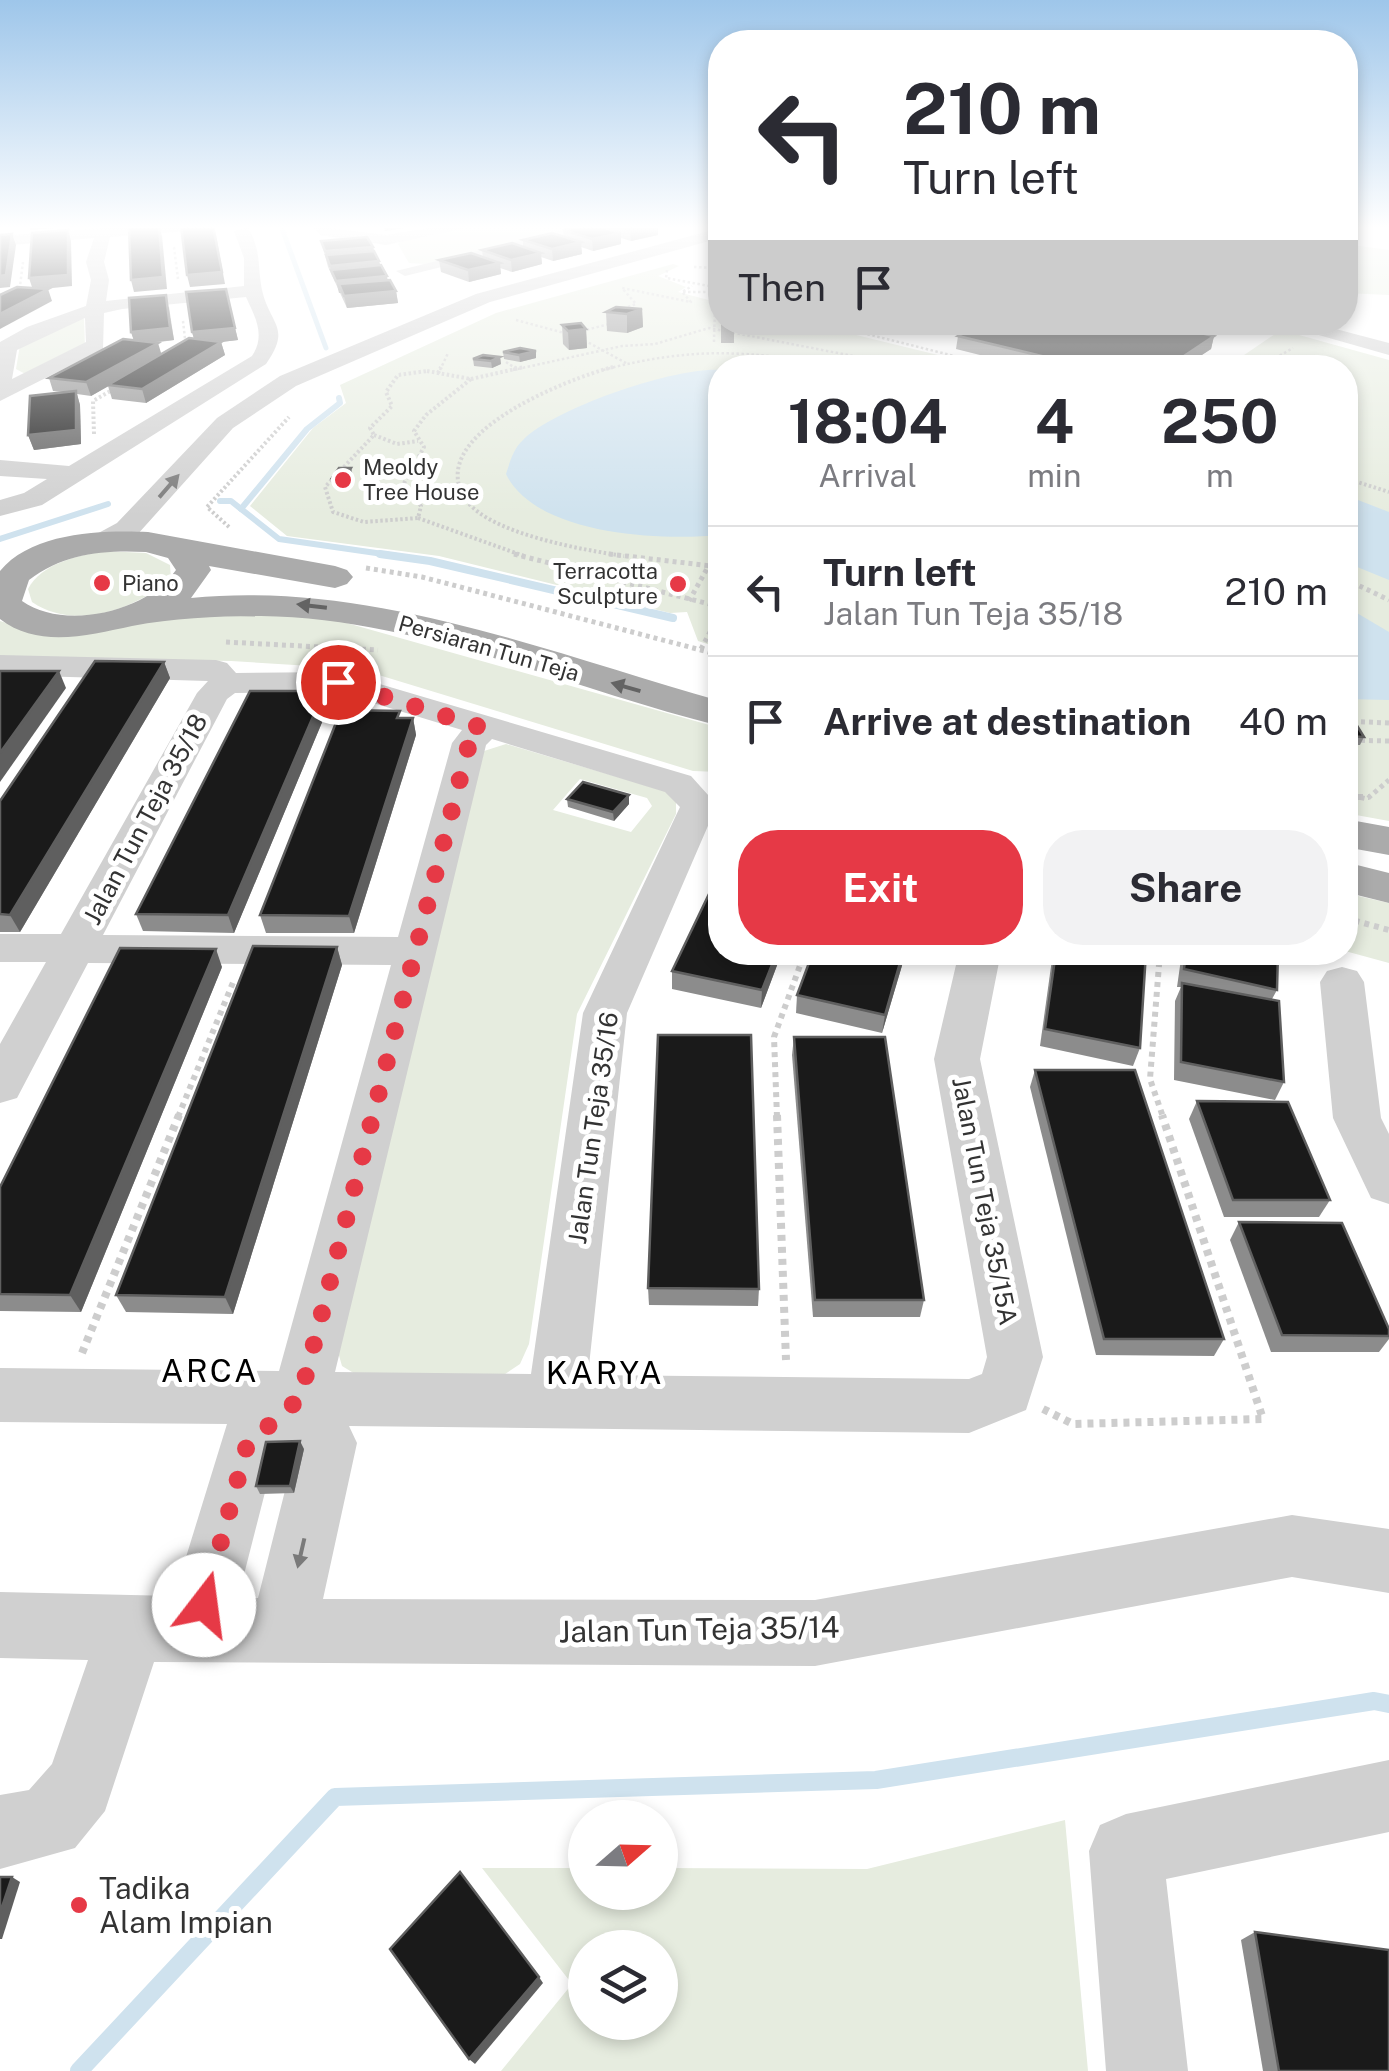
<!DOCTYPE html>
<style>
body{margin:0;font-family:"Public Sans",sans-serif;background:#f2f2f3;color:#2b2b33;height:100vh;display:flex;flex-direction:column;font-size:38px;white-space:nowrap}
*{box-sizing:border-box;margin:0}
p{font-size:32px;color:#7c7c81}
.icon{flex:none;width:55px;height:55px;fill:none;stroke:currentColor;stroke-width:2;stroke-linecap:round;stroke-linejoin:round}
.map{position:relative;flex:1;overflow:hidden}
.sheet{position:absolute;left:708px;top:355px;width:650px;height:610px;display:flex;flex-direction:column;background:#fff;border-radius:40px;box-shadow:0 5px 15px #0003}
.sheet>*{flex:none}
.guide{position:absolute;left:708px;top:30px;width:650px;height:305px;border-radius:40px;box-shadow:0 5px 15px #0003;background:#fff;color:#2b2b33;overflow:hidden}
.needle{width:65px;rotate:70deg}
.buttons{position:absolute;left:568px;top:1800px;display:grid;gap:20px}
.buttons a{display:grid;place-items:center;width:110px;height:110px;border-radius:50%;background:#fff;box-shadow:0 5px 15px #0003;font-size:50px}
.pin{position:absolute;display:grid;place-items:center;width:85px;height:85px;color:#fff;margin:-42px;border:5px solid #fff;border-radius:50%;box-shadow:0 2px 10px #0007}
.me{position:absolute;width:110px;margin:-55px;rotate:15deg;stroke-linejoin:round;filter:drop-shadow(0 0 8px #0008)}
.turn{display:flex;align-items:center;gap:35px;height:210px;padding:0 30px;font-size:45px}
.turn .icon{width:130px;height:130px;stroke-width:2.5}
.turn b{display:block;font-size:70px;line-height:85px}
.then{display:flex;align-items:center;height:95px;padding:0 30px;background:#0003;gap:20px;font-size:38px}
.eta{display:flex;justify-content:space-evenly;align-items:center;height:170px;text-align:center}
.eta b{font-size:60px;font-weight:700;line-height:70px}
.primary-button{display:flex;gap:20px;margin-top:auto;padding:20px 30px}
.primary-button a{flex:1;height:115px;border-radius:40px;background:#e63946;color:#fff;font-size:40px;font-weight:700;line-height:115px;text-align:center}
.primary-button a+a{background:#f2f2f3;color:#2b2b33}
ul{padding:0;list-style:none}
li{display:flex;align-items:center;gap:30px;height:130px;padding:0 30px;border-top:2px solid #e1e1e2}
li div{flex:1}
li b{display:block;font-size:38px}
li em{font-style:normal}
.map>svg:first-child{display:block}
</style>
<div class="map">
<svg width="1389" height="2071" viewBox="0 0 1389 2071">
<rect width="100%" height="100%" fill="#fff"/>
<g fill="#e6ecdf" fill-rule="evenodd">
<polygon points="482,226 591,226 425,264 409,263 398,244 407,237"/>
<polygon points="1345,244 1389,250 1389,295 1345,293"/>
<polygon points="673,264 679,266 658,276 686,287 678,292 720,303 720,322 807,323 987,367 720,368 720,648 698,641 687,612 670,613 439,556 287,536 250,506 313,428 346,403 340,385 496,313"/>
<polygon points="78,317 84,319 85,347 29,376 16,369 20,345"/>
<polygon points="1281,330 1389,360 1389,821 1345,813 1345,368 1225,368"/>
<path d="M104,551L146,553L170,565L171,579C136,608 76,632 32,602L28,589C42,563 77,556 104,551Z"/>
<polygon points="211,612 329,618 720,728 720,772 693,771 359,669 231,661 0,657 0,621 33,631"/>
<path d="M506,744L665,791L676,799V814L577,1014L529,1344L520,1364L496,1380L367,1381L342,1366L336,1345L484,751ZM580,779L647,798L652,806L631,832L553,810Z"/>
<polygon points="1345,893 1389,903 1389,963 1345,951"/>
<path d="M1065,1820L1088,2071H501L572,1984L482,1868H585V1892H660V1868L867,1869ZM585,1948H660V2022H585Z"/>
</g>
<g fill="#cfe2ee">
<path d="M720,370V535C660,541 535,535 506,474C510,462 513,449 523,440C555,408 675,367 720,370Z"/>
<polygon points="1345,495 1389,512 1389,580 1345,562"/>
<polygon points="1345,606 1389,632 1389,700 1345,699"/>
</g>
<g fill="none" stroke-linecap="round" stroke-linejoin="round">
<polyline stroke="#cfe2ee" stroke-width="5" points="281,226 326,348"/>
<g stroke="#cfe2ee" stroke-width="6">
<polyline points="220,501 231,501 279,539 397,556"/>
<polyline points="241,509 307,429 340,403 339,398"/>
<polyline points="0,539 108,504"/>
</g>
<polyline stroke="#cfe2ee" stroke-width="8" points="380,554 430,561 673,618"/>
<polyline stroke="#cfe2ee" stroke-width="18" points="79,2071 335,1797 876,1780 1374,1701 1389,1704"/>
<g stroke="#cdcdcd" stroke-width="2.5" stroke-dasharray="2.5 2.5" stroke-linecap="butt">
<polyline points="174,247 178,279"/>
<polyline points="694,267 720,268"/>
<polyline points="667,270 666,278 720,288"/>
<polyline points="683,292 720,292"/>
<polyline points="19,294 23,262"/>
<polyline points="628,307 636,304 622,288 691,302 682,292 692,286"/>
<polyline points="516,320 568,334"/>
<polyline points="183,321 186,348"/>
<polyline points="819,322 1002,368"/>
<polyline points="582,331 613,323"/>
<polyline points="580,338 626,363"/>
<polyline points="714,342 715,300"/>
<polyline points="506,362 518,370"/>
<polyline points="1258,368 1293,348"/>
<polyline points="1272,368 1303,361"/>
<polyline points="1297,368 1318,357 1329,360 1322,368"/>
<polyline points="440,370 448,353"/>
<polyline points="513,370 622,346 655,344 709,328 915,368"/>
<path d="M603,370C689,347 753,349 839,368"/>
</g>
<g stroke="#cdcdcd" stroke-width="4" stroke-dasharray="2.5 2.5" stroke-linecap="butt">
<polyline points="514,367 518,370"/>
<path d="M613,367C570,378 421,435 466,500C490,534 584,550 624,556"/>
<polygon points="427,371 471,379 426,415 414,431 424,447 403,485 421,506 418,518 364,522 333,512 325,487 374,435 370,428 392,406 386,392 398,375"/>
<polyline points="438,373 441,367"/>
<polyline points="471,379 524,367"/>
<polyline points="94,434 93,401 114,389"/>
<polyline points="374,435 397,444 418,441"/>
<polyline points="1345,478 1389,492"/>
<polyline points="418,518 524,556"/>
<polyline points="229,527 207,507 289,417"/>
</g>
<g stroke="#cdcdcd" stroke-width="5" stroke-dasharray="4 4" stroke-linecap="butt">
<polyline points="514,554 713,605"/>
<polyline points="609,554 720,567"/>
<polyline points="366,568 422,577 720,655"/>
<polyline points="1345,579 1389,600"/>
<polyline points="689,601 708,567"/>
<polyline points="226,642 378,650"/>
<polyline points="701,649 719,615"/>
<polyline points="1345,721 1389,723"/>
<polyline points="1345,740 1389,741"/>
<polyline points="1345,794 1367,799 1389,780"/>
</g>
<g stroke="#cdcdcd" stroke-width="6" stroke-dasharray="5 5" stroke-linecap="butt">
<polyline points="1358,797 1369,797"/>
<polyline points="1345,918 1389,930"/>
<polyline points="1160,952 1150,1079 1163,1117"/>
<polyline points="178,1117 234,980"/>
<polyline points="777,1117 774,1037 805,952"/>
</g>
<g stroke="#cdcdcd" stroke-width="8" stroke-dasharray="6 6" stroke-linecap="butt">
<polyline points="777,1115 786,1360"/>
<polyline points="82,1353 179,1115"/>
<polyline points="1043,1409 1073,1424 1263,1419 1162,1115"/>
</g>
<g fill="#d0d0d0" fill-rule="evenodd">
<path d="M127,226H194L186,231L110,237L104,262L109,280L106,301L244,286V258L234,231L248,227C262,253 257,265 262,290C270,325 292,327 266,364L42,505L0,516V500L24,493L47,479L0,476V460L69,466L252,356C266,335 255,317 246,297L122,309L104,313L103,349L0,401V342L27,327L86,306L91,280L86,262L94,238L0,246V236ZM85,318L86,342L12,379L17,350Z"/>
<polygon points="313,226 386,235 440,226 476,226 386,245 320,235"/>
<polygon points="579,226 607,226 405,276 396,271"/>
<polygon points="720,228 720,238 490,302 296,386 233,428 137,535 92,552 78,544 117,523 217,418 280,376 476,294"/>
<polygon points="1273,322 1309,322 1389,343 1389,355"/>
<path d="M0,655L216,660L227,663L236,673L339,672L691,776L717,805L627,1013L588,1375L969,1379L982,1374L987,1357L934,1059L959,952H1001L980,1059L1043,1357L1026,1410L969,1433L349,1426L357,1443L323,1599L815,1600L1292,1515L1389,1529V1593L1292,1577L815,1666L154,1662L105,1811L75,1848L0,1869V1795L29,1790L52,1764L88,1660L0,1658V1592L174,1596L227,1424L0,1422V1368L279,1371L391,965L88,963L17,1098L0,1103V1044L46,962H0V934H61L197,693L208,681L0,675ZM337,692L462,730L452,743L398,937L103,935L227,699L235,693ZM492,739L665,792L680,807L583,1013L531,1374L335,1372L486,745ZM294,1442L296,1447L258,1598H238L273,1461Z"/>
<polygon points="1342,967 1357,971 1364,982 1381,1118 1389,1134 1389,1204 1371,1198 1333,1118 1320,982 1327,971"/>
<polygon points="1389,1760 1389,1832 1166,1879 1188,2071 1106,2071 1089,1851 1100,1825 1126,1814"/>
</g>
<g fill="#ababab" fill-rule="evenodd">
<path d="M148,532L335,566L347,570L353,577L347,584L335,588L209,566L211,570L191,598C370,580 550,653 720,701V726C569,689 419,618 261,616C219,616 174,618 132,626C89,635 39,649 0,619V571C32,532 102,530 148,532ZM146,552L168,558L176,570C147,612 64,631 22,601L29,580C64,553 104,550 146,552Z"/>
<polygon points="1345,819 1389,827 1389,855 1345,847"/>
<polygon points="1345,862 1389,873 1389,903 1345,892"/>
</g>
</g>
<g fill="#8c8c8c">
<polygon points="602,226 672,226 658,227 658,235 631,241 621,238 621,244 593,251 581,247 582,254 553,261 541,257 542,264 512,272 500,268 501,274 469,282 441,272 439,260 483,257 482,250 523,247 523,240 564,237 563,230"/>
<polygon points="321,241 373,247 387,280 396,291 398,303 347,308 328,267"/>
<polygon points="226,289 238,340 221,342 225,355 146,403 112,399 108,386 91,396 77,394 80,405 81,444 34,450 28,435 64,392 53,391 49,378 134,340 131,332 169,307 174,340 153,343 161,354 194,339 192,332"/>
<polygon points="642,309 643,327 627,333 607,331 606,312"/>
<rect x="721" y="322" width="13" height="21"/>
<polygon points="969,322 1151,322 1214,336 1211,349 1182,368 1032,368 956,349 958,336 980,325"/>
<polygon points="562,325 586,329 587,348 569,350 563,344"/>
<polygon points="503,352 536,358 520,362 504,359"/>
<polygon points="500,357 501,364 492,368 474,366 473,359"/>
<polygon points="353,476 347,486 334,485 332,478"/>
<polygon points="164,662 170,678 20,932 0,932 0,801"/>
<polygon points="324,691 328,708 234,933 143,931 136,914"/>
<polygon points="401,718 413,718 416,735 354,933 266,933 260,915"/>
<polygon points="1345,724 1364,737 1360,745 1345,745"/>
<polygon points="567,799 629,804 614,821 568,807"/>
<polygon points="337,947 342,965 233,1314 126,1312 116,1295"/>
<polygon points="782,952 761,1008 672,989 672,971"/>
<polygon points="906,952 882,1033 796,1013 797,995"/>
<polygon points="1053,952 1146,952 1140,1048 1133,1066 1040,1046"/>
<polygon points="1182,952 1278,952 1277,990 1272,999 1284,1082 1275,1100 1174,1080 1175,1001 1181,987 1177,987"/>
<polygon points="222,967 81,1312 0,1311 0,1187"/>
<polygon points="794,1037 924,1300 920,1317 813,1317 792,1055"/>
<polygon points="1035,1070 1224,1339 1214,1356 1096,1355 1030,1087"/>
<polygon points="1197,1101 1330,1200 1319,1217 1224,1217 1189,1119"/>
<polygon points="1239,1222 1389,1329 1389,1339 1379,1352 1271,1352 1230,1240"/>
<polygon points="648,1288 759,1289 758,1306 649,1305"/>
<polygon points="304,1449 294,1493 260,1494 256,1486"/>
<polygon points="1255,1932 1389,2071 1263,2071 1241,1940"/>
</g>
<g fill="#5f5f5f">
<polygon points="29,226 79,226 30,230"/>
<polygon points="159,226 162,236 167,289 134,292 131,280"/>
<polygon points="384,226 419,226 385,231"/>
<polygon points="649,226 672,226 658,227 658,235 631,241 630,230"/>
<polygon points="68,230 71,241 72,286 33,290 29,278"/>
<polygon points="215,230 225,284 190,287 187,275"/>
<polygon points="621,233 621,244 593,251 592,239"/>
<polygon points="12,234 16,245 10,287 0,288 0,276"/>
<polygon points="581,242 582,254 553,261 552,249"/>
<polygon points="373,247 375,258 326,256 325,251"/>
<polygon points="541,253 542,264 512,272 511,260"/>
<polygon points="379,261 381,273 331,270 332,277 330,266"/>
<polygon points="500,263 501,274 469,282 468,270"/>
<polygon points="387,276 389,288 339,284 341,293 339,293 336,281"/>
<polygon points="48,289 52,301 0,329 0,314"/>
<polygon points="396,291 398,303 347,308 344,296"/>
<polygon points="166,295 174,340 135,344 131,332"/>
<polygon points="642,309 643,327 627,333 627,314"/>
<polygon points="235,328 238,340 221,342 225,355 146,403 142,389 196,345 192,332"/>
<polygon points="586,329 587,348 569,350 568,331"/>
<polygon points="1214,336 1211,349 1182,368 1178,368 1181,358"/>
<polygon points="158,343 162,356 91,396 86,382"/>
<polygon points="536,351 536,358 520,362 519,355"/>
<polygon points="500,357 501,364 492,368 491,361"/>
<polygon points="76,391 80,405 81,444 34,450 28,435"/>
<polygon points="351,468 353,476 347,486 345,478"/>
<polygon points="164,662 170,678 20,932 10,915"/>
<polygon points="59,671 66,688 0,782 0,753"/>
<polygon points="324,691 328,708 234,933 228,915"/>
<polygon points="413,718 416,735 354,933 349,916"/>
<polygon points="629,795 629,804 614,821 613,812"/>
<polygon points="337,947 342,965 233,1314 225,1297"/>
<polygon points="216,949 222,967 81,1312 70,1295"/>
<polygon points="777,952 782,952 761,1008 762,990"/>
<polygon points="903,952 906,952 882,1033 885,1015"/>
<polygon points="300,1441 304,1449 294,1493 290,1486"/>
<polygon points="12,1877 20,1882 2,1939 0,1939 0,1913"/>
<polygon points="539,1977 543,1983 475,2064 469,2059"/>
</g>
<g fill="#1a1a1a" stroke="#5f5f5f" stroke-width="2.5">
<polygon points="159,226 163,277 131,280 129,227"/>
<polygon points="181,226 213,226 222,272 187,275"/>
<polygon points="583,226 598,226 621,233 592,239 563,230"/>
<polygon points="616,226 649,226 630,230"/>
<polygon points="68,230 68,275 29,278 32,233"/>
<polygon points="552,233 581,242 552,249 523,240"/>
<polygon points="12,234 6,275 0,276 0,235"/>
<polygon points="367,237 373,247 325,251 321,241"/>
<polygon points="512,243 541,253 511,260 482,250"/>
<polygon points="374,251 379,261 330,266 326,255"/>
<polygon points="471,253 500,263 468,270 439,260"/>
<polygon points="381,265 387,276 336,281 331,270"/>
<polygon points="390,280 396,291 344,296 339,284"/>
<polygon points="17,287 48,289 0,314 0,295"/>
<polygon points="226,289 235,328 192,332 186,292"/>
<polygon points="166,295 170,328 131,332 129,298"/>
<polygon points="616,307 642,309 627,314 606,312"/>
<polygon points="986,322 1151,322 1214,336 1181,358 1054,359 958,336"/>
<polygon points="581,323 586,329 568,331 562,325"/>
<polygon points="189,338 221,342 142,389 108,385"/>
<polygon points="123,339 158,343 86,382 49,378"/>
<polygon points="520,348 536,351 519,355 503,352"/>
<polygon points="483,355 500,357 491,361 473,359"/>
<polygon points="76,391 76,430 28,435 30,396"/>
<polygon points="339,468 351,468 345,478 332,478"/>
<polygon points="95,661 164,662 10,915 0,914 0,801"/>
<polygon points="0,671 59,671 0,753"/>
<polygon points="250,691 324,691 228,915 136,914"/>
<polygon points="341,710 400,711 397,718 413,718 349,916 260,915"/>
<polygon points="1345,724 1356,724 1364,737 1345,736"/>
<polygon points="583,782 629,795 613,812 567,799"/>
<polygon points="720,871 720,952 777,952 762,990 672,971"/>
<polygon points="253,946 337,947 225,1297 116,1295"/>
<polygon points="120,948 216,949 70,1295 0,1294 0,1187"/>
<polygon points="813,952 903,952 885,1015 797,995"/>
<polygon points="1056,952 1146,952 1140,1048 1045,1029"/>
<polygon points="1186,952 1278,952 1277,990 1184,969"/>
<polygon points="1182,983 1279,1001 1284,1082 1181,1062"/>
<polygon points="658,1035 751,1035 759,1289 648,1288"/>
<polygon points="794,1037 885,1037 924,1300 815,1300"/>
<polygon points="1035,1070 1135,1070 1224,1339 1104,1339"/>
<polygon points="1197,1101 1288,1102 1330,1200 1233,1200"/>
<polygon points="1239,1222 1342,1223 1389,1329 1389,1336 1282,1335"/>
<polygon points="300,1441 290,1486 256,1486 266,1442"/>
<polygon points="460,1872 539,1977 469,2059 390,1949"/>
<polygon points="0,1877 12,1877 0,1913"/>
<polygon points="1255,1932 1389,1950 1389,2071 1279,2071"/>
</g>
<defs><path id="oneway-solid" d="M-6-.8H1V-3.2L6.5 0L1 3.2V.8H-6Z" transform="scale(2.5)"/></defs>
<g fill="#7a7a7a">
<use href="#oneway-solid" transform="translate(169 486) rotate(-49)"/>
<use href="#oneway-solid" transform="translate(301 1553) rotate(103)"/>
</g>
<g fill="#636363">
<use href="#oneway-solid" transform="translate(312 606) rotate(-173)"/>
<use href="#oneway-solid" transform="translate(626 687) rotate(-164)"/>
</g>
<linearGradient id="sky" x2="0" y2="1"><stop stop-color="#9ec6ea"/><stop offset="0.44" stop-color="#fff"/><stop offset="1" stop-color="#fff" stop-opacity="0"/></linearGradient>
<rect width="1389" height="516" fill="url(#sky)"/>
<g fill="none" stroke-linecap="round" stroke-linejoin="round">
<polyline stroke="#e63946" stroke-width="18" stroke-dasharray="0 32.4" points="204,1605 247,1445 300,1398 469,744 483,728 338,682"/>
</g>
<g fill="#e63946" stroke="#fff" stroke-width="4">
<circle cx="343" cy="480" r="10"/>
<circle cx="102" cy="583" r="10"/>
<circle cx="678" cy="584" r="10"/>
<circle cx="79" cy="1905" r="10"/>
</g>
<g text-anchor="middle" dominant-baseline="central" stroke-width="10" stroke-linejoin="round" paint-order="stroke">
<g font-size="22" fill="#333" stroke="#fff" text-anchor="start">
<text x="363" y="467">Meoldy<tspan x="363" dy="25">Tree House</tspan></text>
<text x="658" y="571" text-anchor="end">Terracotta<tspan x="658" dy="25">Sculpture</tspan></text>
<text x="122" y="583">Piano</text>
</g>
<g font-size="22" fill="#333" stroke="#fff">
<text transform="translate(489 648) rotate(16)">Persiaran Tun Teja</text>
</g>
<g font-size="25" fill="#333" stroke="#fff">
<text transform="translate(145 819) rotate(-62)">Jalan Tun Teja 35/18</text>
<text transform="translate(593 1128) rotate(-82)">Jalan Tun Teja 35/16</text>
<text transform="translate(985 1201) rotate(79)">Jalan Tun Teja 35/15A</text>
</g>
<g font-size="30" fill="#333" stroke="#fff">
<text transform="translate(699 1629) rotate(-1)">Jalan Tun Teja 35/14</text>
</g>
<g font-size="30" fill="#333" stroke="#fff" text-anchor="start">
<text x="99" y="1888">Tadika<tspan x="99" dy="34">Alam Impian</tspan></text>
</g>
<g font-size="32" letter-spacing="2.5" fill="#000" stroke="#fff">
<text x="210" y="1370">ARCA</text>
<text x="605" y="1372">KARYA</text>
</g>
</g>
</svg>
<div class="buttons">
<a><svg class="needle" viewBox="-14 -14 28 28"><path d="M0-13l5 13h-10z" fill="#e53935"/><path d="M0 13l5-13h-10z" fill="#7c7c81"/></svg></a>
<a><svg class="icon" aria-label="layers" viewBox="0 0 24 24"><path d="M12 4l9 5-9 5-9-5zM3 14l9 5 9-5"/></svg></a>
</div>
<div class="pin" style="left:338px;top:682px;background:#d93025"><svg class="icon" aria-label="arrive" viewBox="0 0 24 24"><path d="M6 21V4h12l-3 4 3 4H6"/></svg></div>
<svg class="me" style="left:204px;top:1605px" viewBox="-20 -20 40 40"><circle r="19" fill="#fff"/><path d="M0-13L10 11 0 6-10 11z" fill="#e63946"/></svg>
<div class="guide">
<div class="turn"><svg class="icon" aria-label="left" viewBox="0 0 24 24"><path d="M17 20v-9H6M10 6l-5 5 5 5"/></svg><div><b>210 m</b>Turn left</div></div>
<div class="then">Then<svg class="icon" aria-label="arrive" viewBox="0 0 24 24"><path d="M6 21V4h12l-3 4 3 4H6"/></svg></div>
</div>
<section class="sheet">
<div class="eta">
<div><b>18:04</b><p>Arrival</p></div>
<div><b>4</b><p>min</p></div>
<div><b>250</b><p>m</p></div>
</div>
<ul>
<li><svg class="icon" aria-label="left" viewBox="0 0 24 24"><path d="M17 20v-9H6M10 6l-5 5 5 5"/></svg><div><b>Turn left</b><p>Jalan Tun Teja 35/18</p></div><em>210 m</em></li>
<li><svg class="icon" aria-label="arrive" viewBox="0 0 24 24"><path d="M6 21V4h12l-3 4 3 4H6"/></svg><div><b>Arrive at destination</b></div><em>40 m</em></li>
</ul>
<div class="primary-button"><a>Exit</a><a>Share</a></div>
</section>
</div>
